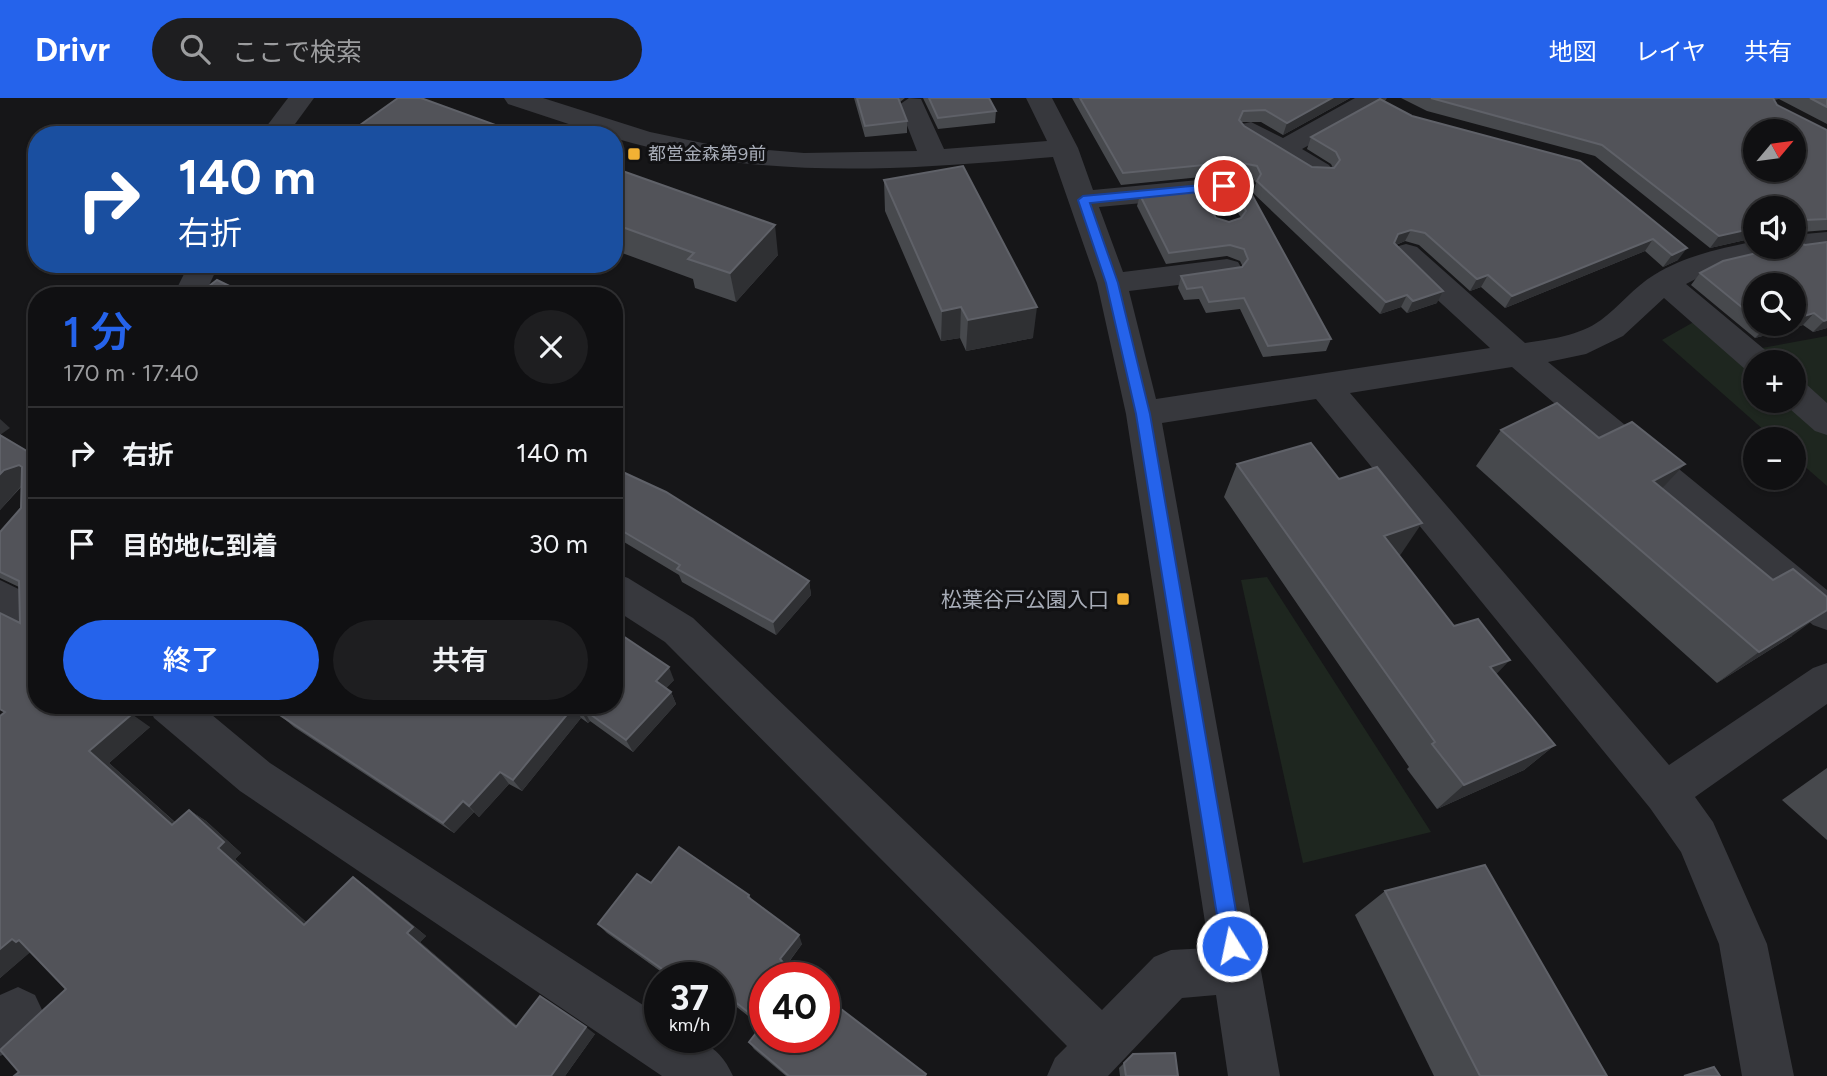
<!DOCTYPE html>
<html lang="ja">
<meta charset="utf-8">
<style>
body{margin:0;font-family:Figtree,"Noto Sans JP",sans-serif;background:#1e1e20;color:#f1f3f6;height:100vh;display:flex;flex-direction:column;font-size:26px;white-space:nowrap}
*{box-sizing:border-box;margin:0}
p{font-size:23px;color:#9c9d9f}
.icon{flex:none;width:38px;height:38px;fill:none;stroke:currentColor;stroke-width:2;stroke-linecap:round;stroke-linejoin:round}
.map{position:relative;flex:1;overflow:hidden}
.sheet{position:absolute;left:28px;top:189px;width:595px;height:427px;display:flex;flex-direction:column;background:#101012;border-radius:28px;box-shadow:0 2px 5px #0004,0 0 0 2px #303032}
.sheet>*{flex:none}
.hud{position:absolute;left:28px;top:28px;width:595px;height:147px;border-radius:28px;box-shadow:0 2px 5px #0004,0 0 0 2px #303032;background:#1a4fa0;color:#fff;overflow:hidden}
.needle{width:46px;rotate:61deg}
.controls{position:absolute;left:1743px;top:21px;display:grid;gap:14px}
.controls a{display:grid;place-items:center;width:63px;height:63px;border-radius:50%;background:#101012;box-shadow:0 2px 5px #0004,0 0 0 2px #303032;font-size:35px}
.speed{position:absolute;left:644px;top:864px;display:flex;gap:14px;font-size:35px;font-weight:700;text-align:center}
.speed>*{display:grid;place-content:center;width:91px;height:91px;border-radius:50%;background:#101012;box-shadow:0 2px 5px #0004,0 0 0 2px #303032;line-height:1}
.speed small{font-size:18px;font-weight:400}
.speed .limit{border:10px solid #d22;background:#fff;color:#111}
.pin{position:absolute;display:grid;place-items:center;width:60px;height:60px;color:#fff;margin:-30px;border:4px solid #fff;border-radius:50%;box-shadow:0 2px 7px #0007}
.me{position:absolute;width:77px;margin:-38px;rotate:350deg;stroke-linejoin:round;filter:drop-shadow(0 0 5px #0008)}
.turn{display:flex;align-items:center;gap:24px;height:147px;padding:0 35px;font-size:32px}
.turn .icon{width:91px;height:91px;stroke-width:2.5}
.turn b{display:block;font-size:49px;line-height:60px}
.round{display:grid;place-items:center;flex:none;width:74px;height:74px;border-radius:37px;background:#1e1e20}
.head{display:flex;align-items:center;justify-content:space-between;height:119px;padding:0 35px}
h1{font-size:42px;font-weight:600;line-height:52px;color:#2563eb}
.primary-button{display:flex;gap:14px;margin-top:auto;padding:14px 35px}
.primary-button a{flex:1;height:80px;border-radius:42px;background:#2563eb;color:#fff;font-size:28px;font-weight:600;line-height:80px;text-align:center}
.primary-button a+a{background:#1e1e20;color:#f1f3f6}
ul{padding:0;list-style:none}
li{display:flex;align-items:center;gap:21px;height:91px;padding:0 35px;border-top:2px solid #303032}
li div{flex:1}
li b{display:block;font-size:26px}
li em{font-style:normal}
header{display:flex;align-items:center;gap:42px;box-sizing:border-box;height:98px;padding:0 35px;background:#2563eb;color:#fff}
header strong{font-size:33px}
nav{display:flex;gap:38px;margin-inline-start:auto;font-size:24px}
.search{width:490px;height:63px;background:#1e1e20;display:flex;align-items:center;gap:18px;box-sizing:border-box;padding:0 24px;border-radius:38px;color:#9c9d9f;font-size:26px}
.map>svg:first-child{display:block}
</style>
<header>
<strong>Drivr</strong>
<div class="search"><svg class="icon" aria-label="search" viewBox="0 0 24 24"><circle cx="10" cy="10" r="6"/><path d="M15 15l6 6"/></svg>ここで検索</div>
<nav><a>地図</a><a>レイヤ</a><a>共有</a></nav>
</header>
<div class="map">
<svg width="1827" height="978" viewBox="0 0 1827 978">
<rect width="100%" height="100%" fill="#161618"/>
<g fill="#1e261f" fill-rule="evenodd">
<path d="M1699,221L1740,254L1827,238V388L1794,359V341H1774L1662,242ZM1755,264H1794V303H1755Z"/>
<polygon points="1267,479 1431,734 1303,765 1241,482"/>
</g>
<g fill="none" stroke-linecap="round" stroke-linejoin="round">
<g fill="#37383d" fill-rule="evenodd">
<polygon points="288,0 314,0 287,37 260,37"/>
<path d="M504,0H543L650,34L717,48L804,55L917,53L899,7L909,0L921,1L944,51L1047,43L1026,0H1052L1078,50L1093,92L1241,78L1251,81L1255,87L1251,93L1241,96L1099,109L1123,174L1227,161L1238,164L1242,171L1238,178L1227,181L1129,193L1156,301L1490,250L1395,163L1391,156L1395,149L1406,146L1417,149L1525,245C1551,241 1579,238 1601,222C1620,208 1634,189 1654,177C1686,157 1720,151 1755,143V149H1794V137L1827,134V152L1794,156L1782,151L1780,156L1713,172L1686,186L1770,256L1774,264H1755V275L1746,272L1664,200L1623,238L1586,256L1548,264L1827,492V532L1813,527L1512,269L1350,295L1669,667L1813,570L1827,565V606L1695,699L1713,724L1767,846L1794,978H1742L1719,846L1681,754L1650,710L1316,301L1162,325L1280,978H1228L1216,897L1182,900L1108,978H1047L1055,960L1067,948L665,544L614,511V475L628,480L693,520L1102,912L1154,859L1171,852L1209,850L1126,316L1097,185L1053,59C902,72 762,83 614,40V37H602L508,6Z"/>
<polygon points="1355,0 1387,0 1383,6 1302,51 1329,67 1333,73 1329,79 1309,79 1242,38 1238,32 1242,26 1251,24 1283,40"/>
<polygon points="189,166 219,166 204,198 173,198"/>
<polygon points="1794,283 1806,286 1827,305 1827,337 1815,333 1782,304 1794,303"/>
<polygon points="0,482 37,500 37,537 0,518"/>
<path d="M148,607H200L270,665L660,918V940C695,940 717,942 733,978H662L240,693L154,620Z"/>
<path d="M18,889L35,897L43,914C34,936 22,949 0,958V897Z"/>
</g>
</g>
<g fill="#47494d" fill-rule="evenodd">
<polygon points="854,0 905,0 900,4 907,23 907,35 865,39"/>
<polygon points="923,0 989,0 996,13 995,25 938,31"/>
<polygon points="1072,0 1350,0 1283,37 1261,24 1241,24 1244,28 1312,69 1333,70 1331,66 1307,51 1311,39 1412,18 1580,63 1678,162 1663,169 1645,153 1505,210 1481,189 1470,193 1419,147 1405,143 1396,147 1437,205 1407,215 1401,209 1380,216 1253,95 1256,85 1253,80 1234,76 1232,74 1231,76 1121,87"/>
<path d="M1401,0H1827V26L1779,1L1774,2L1777,7L1827,32V132L1802,134L1794,143L1805,147L1827,144V230L1813,234L1803,227L1755,240L1691,187L1700,175L1794,149V110H1755V142L1754,140L1710,150L1595,58L1427,13ZM1755,187L1794,226H1755Z"/>
<polygon points="356,30 523,37 359,37"/>
<polygon points="614,70 778,157 736,204 695,190 693,181 614,152"/>
<polygon points="884,82 1033,240 966,253 960,240 941,243 885,113"/>
<polygon points="1232,88 1331,241 1326,253 1263,259 1240,211 1206,215 1199,201 1184,202 1178,190 1181,178 1243,169 1240,163 1227,158 1166,166 1137,108 1140,97 1229,124 1241,120 1229,99"/>
<polygon points="1501,332 1662,391 1792,538 1717,585 1476,368"/>
<polygon points="0,337 37,359 37,607 150,629 109,665 175,724 189,712 206,723 241,755 235,761 307,825 367,789 426,838 420,844 517,928 595,936 565,978 14,978 19,974 66,891 30,854 0,880 0,618 5,614 20,525 19,489 0,480 0,434 21,410 22,388 0,412"/>
<polygon points="1237,366 1401,456 1399,457 1454,528 1555,647 1524,672 1437,711 1407,671 1409,669 1224,399"/>
<polygon points="614,370 809,483 811,497 776,537 682,484 679,477 614,438"/>
<polygon points="674,582 666,590 671,594 676,606 633,654 590,623 588,625 581,620 522,693 509,686 479,719 474,714 454,735 294,629 280,617"/>
<polygon points="1827,670 1827,742 1782,702"/>
<polygon points="651,785 749,797 752,802 802,846 786,868 926,978 786,978 754,951 749,944 761,928 719,895 719,880 670,880 607,835 598,826"/>
<polygon points="1385,793 1607,978 1434,978 1355,817"/>
<polygon points="1133,956 1178,978 1120,978 1119,970"/>
</g>
<g fill="#2f3033">
<polygon points="1332,0 1350,0 1283,37 1287,25"/>
<polygon points="775,127 778,157 736,204 730,175"/>
<polygon points="1755,130 1754,140 1710,150 1719,138"/>
<polygon points="1411,132 1405,143 1393,148 1398,136"/>
<polygon points="1653,141 1645,153 1505,210 1512,198"/>
<polygon points="1687,150 1678,162 1663,169 1672,157"/>
<polygon points="1488,177 1481,189 1470,193 1477,181"/>
<polygon points="1443,193 1437,205 1407,215 1413,203"/>
<polygon points="1407,197 1401,209 1380,216 1386,204"/>
<polygon points="961,209 960,240 941,243 942,213"/>
<polygon points="1037,209 1033,240 966,253 968,222"/>
<polygon points="1814,215 1803,227 1755,240 1766,229 1776,226 1794,226 1794,221"/>
<polygon points="1827,222 1827,230 1813,234 1824,223"/>
<polygon points="0,321 10,330 0,337"/>
<polygon points="1685,366 1651,402 1653,383"/>
<polygon points="19,367 36,382 22,387 0,412 0,376 4,372"/>
<polygon points="1422,425 1401,456 1364,469 1384,438"/>
<polygon points="809,483 811,497 776,537 773,524"/>
<polygon points="1827,512 1792,538 1717,585 1759,554"/>
<polygon points="1510,562 1483,590 1490,569"/>
<polygon points="669,569 674,582 661,596 656,583"/>
<polygon points="671,594 676,606 633,654 626,642"/>
<polygon points="119,607 150,629 109,665 190,738 172,727 89,653"/>
<polygon points="574,608 581,620 522,693 513,682"/>
<polygon points="583,611 590,623 588,625 581,613"/>
<polygon points="1555,647 1524,672 1437,711 1464,687"/>
<polygon points="500,674 509,686 479,719 469,708"/>
<polygon points="463,703 474,714 454,735 443,725"/>
<polygon points="189,712 206,723 241,755 235,761 320,836 304,827 218,750"/>
<polygon points="353,779 367,789 426,838 420,844 527,936 516,929 407,835"/>
<polygon points="799,837 802,846 784,870 780,861"/>
<polygon points="12,841 19,842 34,851 0,880 0,851"/>
<polygon points="696,872 702,880 690,880"/>
<polygon points="586,929 595,936 565,978 551,978"/>
</g>
<g fill="#525359" stroke="#5f6168" stroke-width="2" fill-rule="evenodd">
<polygon points="398,0 421,0 523,37 374,37 356,30"/>
<polygon points="857,0 898,0 907,23 865,28"/>
<polygon points="929,0 989,0 996,13 938,20"/>
<polygon points="1080,0 1332,0 1287,25 1265,12 1243,13 1239,22 1244,28 1312,69 1334,70 1340,62 1336,54 1311,39 1380,1 1412,18 1580,63 1687,150 1672,157 1653,141 1512,198 1488,177 1477,181 1425,135 1411,132 1398,136 1394,145 1443,193 1413,203 1407,197 1386,204 1257,83 1261,76 1257,68 1237,64 1232,59 1235,64 1123,75"/>
<path d="M1431,0H1773L1777,7L1827,32V121L1804,122L1802,134H1794V110H1755V130L1719,138L1602,47ZM1755,33H1794V72H1755Z"/>
<polygon points="1810,0 1827,0 1827,9"/>
<polygon points="963,68 1037,209 968,222 961,209 942,213 884,82"/>
<polygon points="614,70 775,127 730,175 688,161 694,155 614,126"/>
<polygon points="1246,86 1331,241 1268,248 1244,200 1209,204 1202,189 1187,191 1181,178 1242,169 1248,161 1244,151 1230,147 1169,155 1140,97 1200,91 1216,120 1229,124 1241,120 1246,113 1232,88"/>
<polygon points="1794,143 1805,147 1827,144 1827,222 1824,223 1814,215 1794,221 1794,187 1755,187 1755,220 1700,175 1723,163 1782,149 1794,149"/>
<polygon points="217,182 250,198 196,198"/>
<polygon points="1762,226 1776,226 1766,229"/>
<polygon points="1557,305 1599,340 1632,324 1685,366 1653,383 1773,482 1793,471 1827,499 1827,512 1759,554 1501,332"/>
<polygon points="0,337 37,359 37,607 119,607 132,616 89,653 172,727 189,712 224,744 218,750 304,827 353,779 413,829 407,835 516,929 540,898 586,929 551,978 14,978 19,974 0,952 66,891 19,842 16,844 12,841 0,851 0,618 5,614 0,611 0,515 20,525 19,483 0,474 0,434 21,410 22,369 19,367 4,372 0,376"/>
<polygon points="1311,345 1339,381 1377,369 1422,425 1384,438 1454,528 1478,521 1510,562 1490,569 1555,647 1464,687 1432,646 1435,644 1237,366"/>
<polygon points="614,370 666,394 809,483 773,524 677,471 680,467 614,428"/>
<polygon points="617,534 669,569 656,583 671,594 626,642 583,611 581,613 574,608 513,682 500,674 469,708 463,703 443,725 280,617 290,607 614,607 614,536"/>
<polygon points="679,749 749,797 748,799 799,837 780,861 786,868 802,880 765,880 765,940 824,940 824,898 926,976 925,978 789,978 749,944 763,926 719,891 719,880 706,880 696,872 690,880 675,880 598,826 637,776 651,785"/>
<polygon points="1485,767 1607,978 1480,978 1385,793"/>
<polygon points="1175,955 1178,978 1126,978 1124,965 1133,956"/>
<polygon points="1714,969 1720,978 1684,978"/>
</g>
<polygon fill="#2563eb" stroke="#184099" stroke-width="2" points="1224,85 1228,86 1228,91 1090,105 1118,185 1150,316 1242,848 1239,855 1232,858 1225,855 1222,848 1136,316 1106,185 1078,102 1083,98"/>
<g fill="#f2b134" stroke="#111113" stroke-width="2.5">
<rect x="627" y="49" width="14" height="14" rx="3.5"/>
<rect x="1116" y="494" width="14" height="14" rx="3.5"/>
</g>
<g text-anchor="middle" dominant-baseline="central" stroke-width="6" stroke-linejoin="round" paint-order="stroke">
<g font-size="18" fill="#a8adb8" stroke="#111113" text-anchor="start">
<text x="648" y="56">都営金森第9前</text>
</g>
<g font-size="21" fill="#a8adb8" stroke="#111113" text-anchor="end">
<text x="1109" y="501">松葉谷戸公園入口</text>
</g>
</g>
</svg>
<div class="controls">
<a><svg class="needle" viewBox="-14 -14 28 28"><path d="M0-13l5 13h-10z" fill="#e53935"/><path d="M0 13l5-13h-10z" fill="#9c9d9f"/></svg></a>
<a><svg class="icon" aria-label="sound" viewBox="0 0 24 24"><path d="M4 9h4l5-4v14l-5-4H4zM17 9q2 3 0 6"/></svg></a>
<a><svg class="icon" aria-label="search" viewBox="0 0 24 24"><circle cx="10" cy="10" r="6"/><path d="M15 15l6 6"/></svg></a>
<a>+</a>
<a>−</a>
</div>
<div class="speed"><div>37<small>km/h</small></div><div class="limit">40</div></div>
<div class="pin" style="left:1224px;top:88px;background:#d93025"><svg class="icon" aria-label="arrive" viewBox="0 0 24 24"><path d="M6 21V4h12l-3 4 3 4H6"/></svg></div>
<svg class="me" style="left:1232px;top:848px" viewBox="-20 -20 40 40"><circle r="17" fill="#2563eb" stroke="#fff" stroke-width="3"/><path d="M0-11L8 9 0 5-8 9z" fill="#fff"/></svg>
<div class="hud">
<div class="turn"><svg class="icon" aria-label="right" viewBox="0 0 24 24"><path d="M7 20v-9h11M14 6l5 5-5 5"/></svg><div><b>140 m</b>右折</div></div>
</div>
<section class="sheet">
<div class="head"><div><h1>1 分</h1><p>170 m · 17:40</p></div><a class="round"><svg class="icon" aria-label="close" viewBox="0 0 24 24"><path d="M6 6l12 12M18 6L6 18"/></svg></a></div>
<ul>
<li><svg class="icon" aria-label="right" viewBox="0 0 24 24"><path d="M7 20v-9h11M14 6l5 5-5 5"/></svg><div><b>右折</b></div><em>140 m</em></li>
<li><svg class="icon" aria-label="arrive" viewBox="0 0 24 24"><path d="M6 21V4h12l-3 4 3 4H6"/></svg><div><b>目的地に到着</b></div><em>30 m</em></li>
</ul>
<div class="primary-button"><a>終了</a><a>共有</a></div>
</section>
</div>
